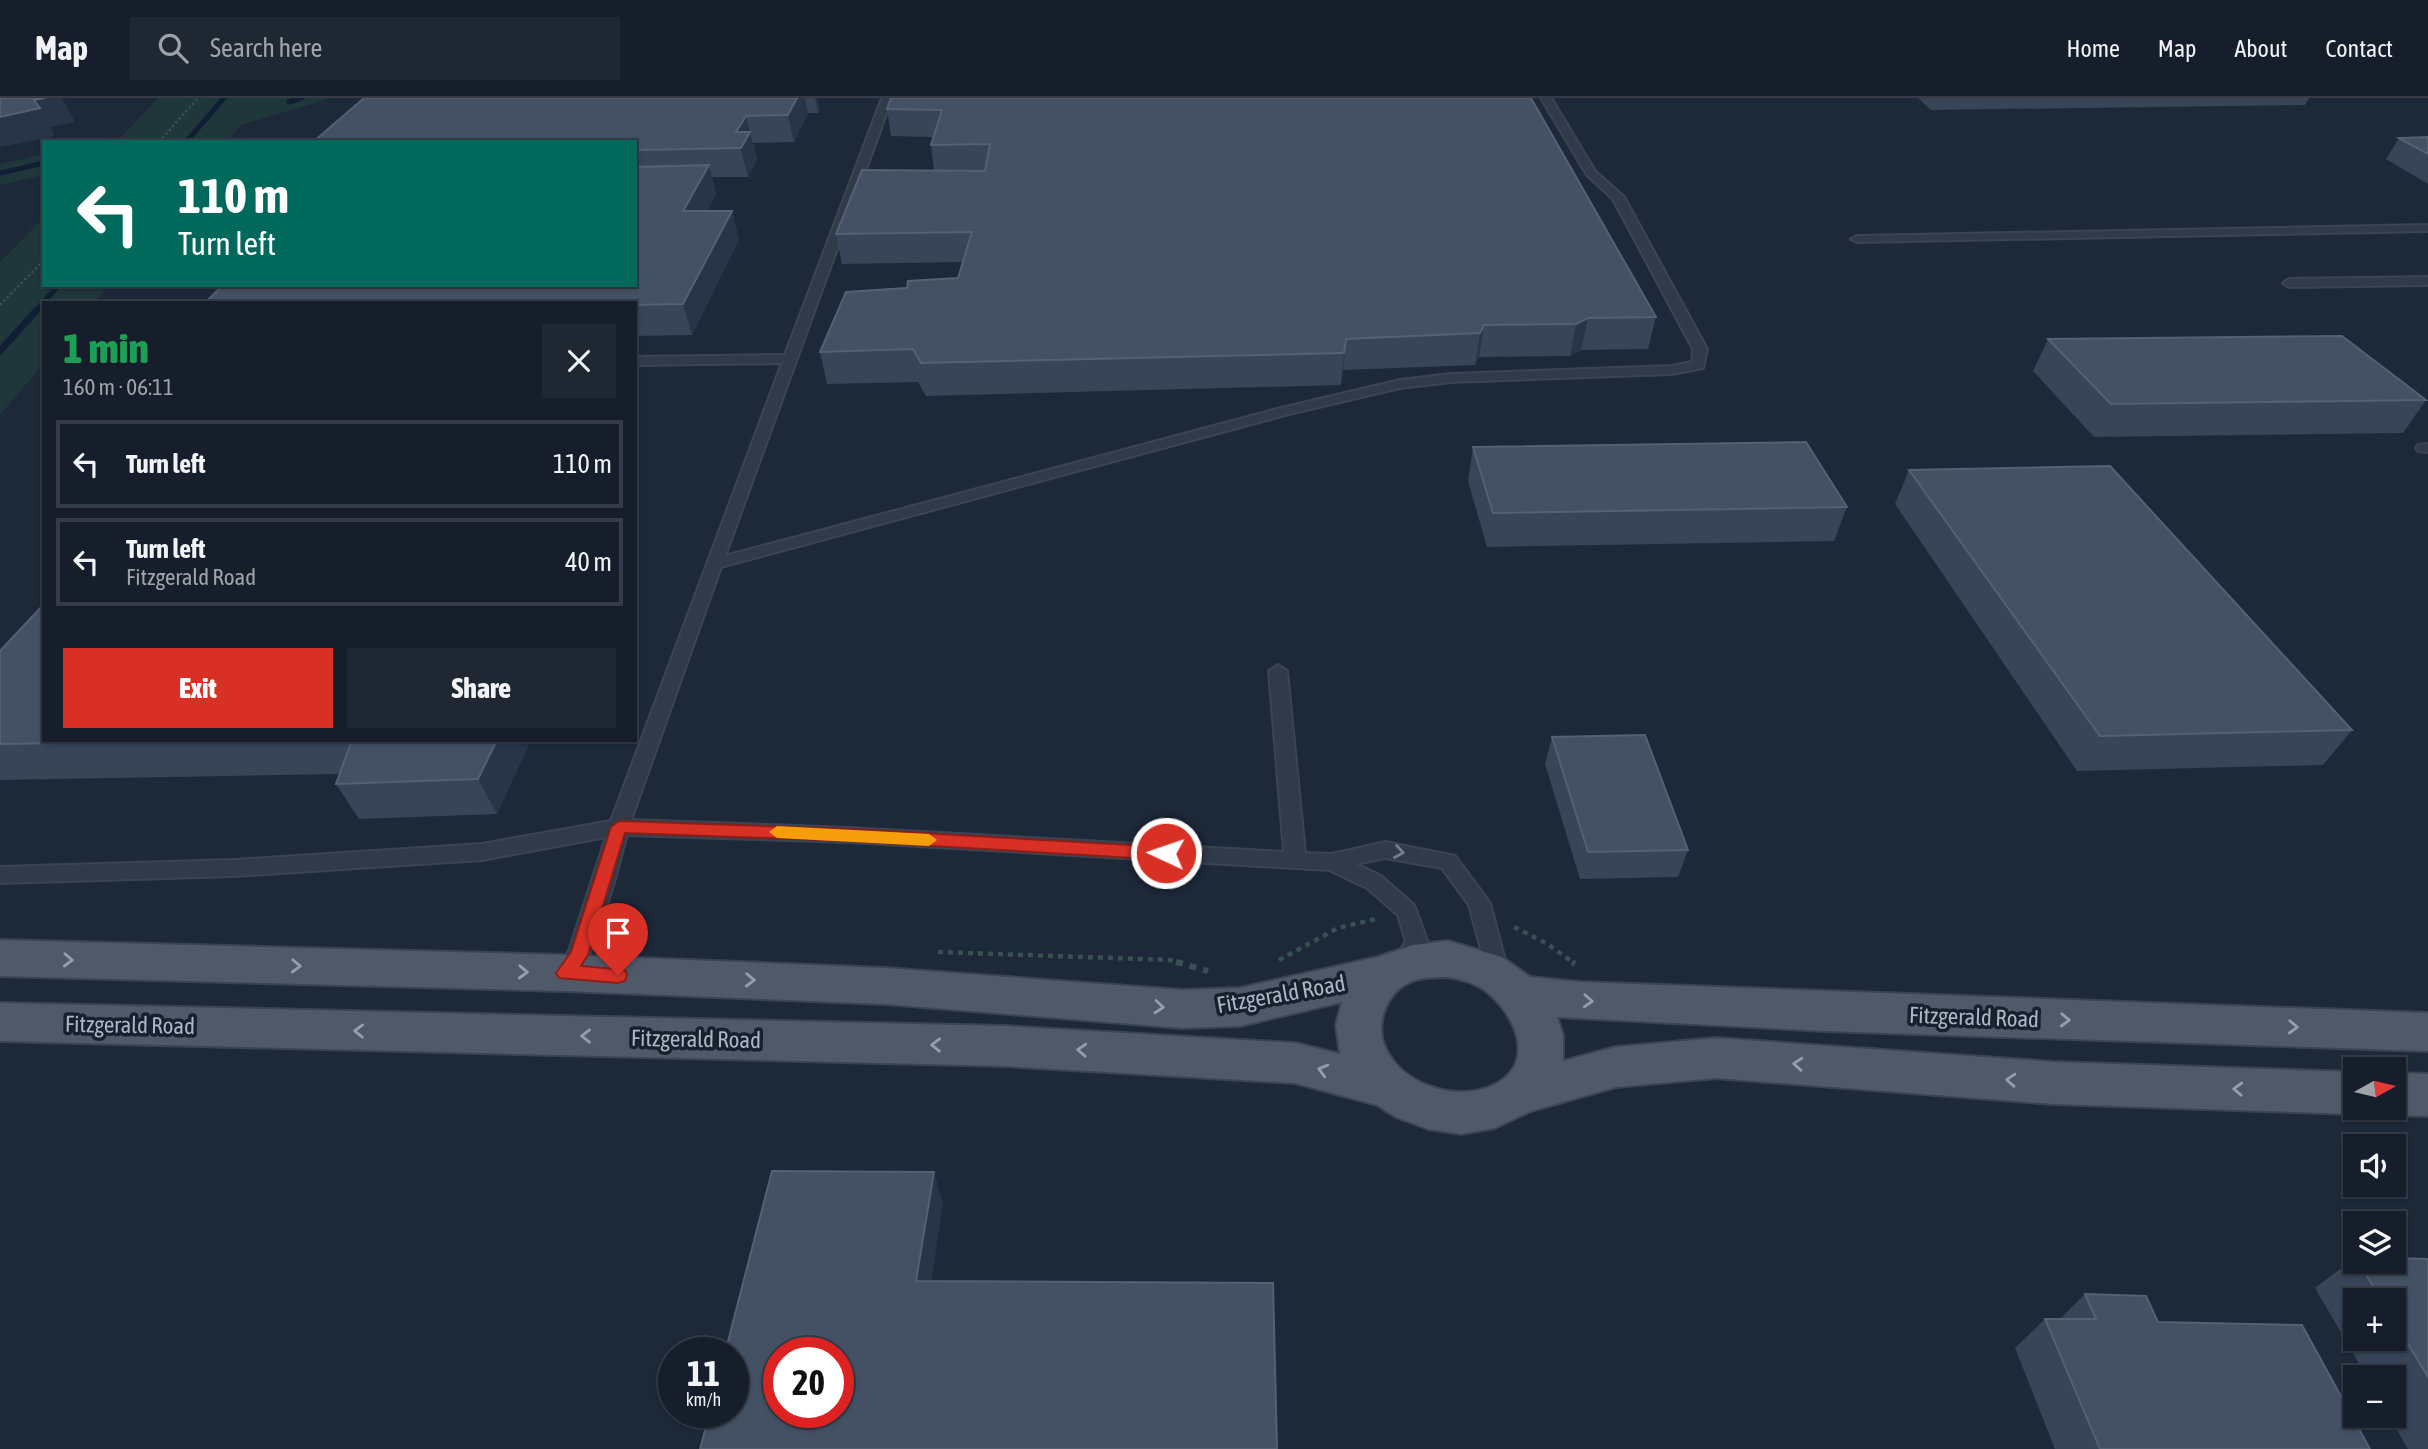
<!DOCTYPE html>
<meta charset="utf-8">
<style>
body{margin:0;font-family:"Asap Condensed",sans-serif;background:#1f2733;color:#f1f3f6;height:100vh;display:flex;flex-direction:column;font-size:26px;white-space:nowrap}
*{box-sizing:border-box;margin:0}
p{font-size:23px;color:#9ea2a9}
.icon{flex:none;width:38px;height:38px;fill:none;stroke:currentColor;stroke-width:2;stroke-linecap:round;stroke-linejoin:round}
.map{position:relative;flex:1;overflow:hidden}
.drawer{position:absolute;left:42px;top:203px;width:595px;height:441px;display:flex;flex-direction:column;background:#161e2b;border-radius:0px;box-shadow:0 2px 5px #0004,0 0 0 2px #353c47}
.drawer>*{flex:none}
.top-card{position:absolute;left:42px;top:42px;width:595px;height:147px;border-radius:0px;box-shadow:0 2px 5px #0004,0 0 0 2px #353c47;background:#00695c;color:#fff;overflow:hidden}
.needle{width:46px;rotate:82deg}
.buttons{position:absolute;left:2343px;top:959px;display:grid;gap:14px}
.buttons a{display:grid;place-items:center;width:63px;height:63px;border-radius:0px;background:#161e2b;box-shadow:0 2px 5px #0004,0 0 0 2px #353c47;font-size:35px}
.speed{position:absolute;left:658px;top:1239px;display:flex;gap:14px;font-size:35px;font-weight:700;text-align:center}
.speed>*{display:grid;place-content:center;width:91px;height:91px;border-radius:50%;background:#161e2b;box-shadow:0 2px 5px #0004,0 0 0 2px #353c47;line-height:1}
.speed small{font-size:18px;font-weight:400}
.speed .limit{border:10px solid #d22;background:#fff;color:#111}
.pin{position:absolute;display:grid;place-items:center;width:60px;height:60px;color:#fff;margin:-72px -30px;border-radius:50% 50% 50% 0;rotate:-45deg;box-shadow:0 0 7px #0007}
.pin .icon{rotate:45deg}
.me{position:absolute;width:77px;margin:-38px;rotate:273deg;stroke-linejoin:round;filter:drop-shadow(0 0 5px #0008)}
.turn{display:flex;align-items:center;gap:24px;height:147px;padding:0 21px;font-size:32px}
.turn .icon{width:91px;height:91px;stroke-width:2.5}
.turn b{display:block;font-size:49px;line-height:60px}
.round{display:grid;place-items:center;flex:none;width:74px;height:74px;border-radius:0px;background:#1f2733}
.summary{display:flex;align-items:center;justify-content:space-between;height:119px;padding:0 21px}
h1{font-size:42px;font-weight:800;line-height:52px;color:#1e9e55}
.button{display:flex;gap:14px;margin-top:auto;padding:14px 21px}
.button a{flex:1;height:80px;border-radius:0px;background:#d93025;color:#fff;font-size:28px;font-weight:800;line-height:80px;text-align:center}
.button a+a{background:#1f2733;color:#f1f3f6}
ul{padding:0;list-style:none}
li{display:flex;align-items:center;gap:21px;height:88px;margin:0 14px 10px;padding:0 7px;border:4px solid #353c47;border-radius:0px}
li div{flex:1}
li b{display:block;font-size:26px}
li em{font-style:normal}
header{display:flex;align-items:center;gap:42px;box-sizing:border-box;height:98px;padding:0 35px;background:#161e2b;border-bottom:2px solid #353c47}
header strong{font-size:33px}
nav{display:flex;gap:38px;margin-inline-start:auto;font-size:24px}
.search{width:490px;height:63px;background:#1f2733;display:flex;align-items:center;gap:18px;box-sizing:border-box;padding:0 24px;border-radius:0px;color:#9ea2a9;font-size:26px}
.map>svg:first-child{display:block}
</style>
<header>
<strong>Map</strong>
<div class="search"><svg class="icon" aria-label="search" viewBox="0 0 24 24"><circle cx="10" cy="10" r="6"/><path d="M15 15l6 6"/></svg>Search here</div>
<nav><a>Home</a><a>Map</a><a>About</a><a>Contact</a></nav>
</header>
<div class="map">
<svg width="2428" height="1351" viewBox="0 0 2428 1351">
<rect width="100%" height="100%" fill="#1d2839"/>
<g fill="#1f363a">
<polygon points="158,0 332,0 241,27 227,44 98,44 122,38"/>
<polygon points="44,56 44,77 0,87 0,66"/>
<polygon points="44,119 44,187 108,187 94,205 44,205 44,265 0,317 0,164"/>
</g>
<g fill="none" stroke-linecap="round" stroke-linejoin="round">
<g stroke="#111f36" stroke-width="5">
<polyline points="289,4 302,0"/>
<polyline points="134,44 138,43"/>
<polyline points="186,44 224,0"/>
<polyline points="0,75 44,65"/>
<polyline points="34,215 59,187"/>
</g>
<polyline stroke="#111f36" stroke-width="7" points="0,253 36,213"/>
<g stroke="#3b4452" stroke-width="4">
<g id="service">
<path d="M882,0H892L725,458L1281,310L1400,282L1451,276L1672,268L1692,264L1693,251L1613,101L1587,77L1541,0H1551L1595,73L1624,99L1707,251L1703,270L1672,276L1451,284L1400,290L1289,316L721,469L631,722L850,730L1284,754L1269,573L1278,567L1287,573L1305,755L1332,756L1385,744L1455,758L1490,805L1509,878L1506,884L1498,887L1490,884L1469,807L1442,770L1385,760L1356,766L1381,778L1414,807L1428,845C1420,859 1410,880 1392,874L1389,868L1406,844L1398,817L1367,790L1329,772L850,744L627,737C618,767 595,865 573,881C568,885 562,883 557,881L554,875L569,853L606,739L482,762L234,778L0,785V769L234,762L482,746L611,723L782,265L635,267V259L785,257Z"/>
<polygon points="2428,127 2428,133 1857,144 1851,141 1857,138"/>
<polygon points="2428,179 2428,187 2289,189 2283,185 2289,181"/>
<polygon points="2428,346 2428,354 2418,353 2416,350 2418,347"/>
</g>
</g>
<g stroke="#3b4452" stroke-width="4">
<g id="primary">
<path d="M0,842L565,857L885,870L1182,892L1240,890L1378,859L1413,847L1448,843L1502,859L1530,879L1579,884L2428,915V953L1826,933L1557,919L1563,937V963L1616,949L1716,940L2054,964L2356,974V1010H2373L2356,1016L2054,1006L1716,980L1616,989L1531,1013L1495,1030L1461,1036L1428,1031L1396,1019L1377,1007L1295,985L1004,968L0,943V905L1004,928L1295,945L1340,956L1336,927L1342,904L1240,928L1182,930L885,906L565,893L0,878ZM1448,879C1460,881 1472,884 1483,891C1516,915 1540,969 1489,989C1453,1003 1403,986 1386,951C1373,926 1388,889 1416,882C1426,879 1438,879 1448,879Z"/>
<polygon points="2394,975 2428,976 2428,1018 2394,1017 2377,1011 2394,1010"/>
</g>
</g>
<g stroke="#385052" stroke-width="2.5" stroke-dasharray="2.5 2.5" stroke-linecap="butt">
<polyline points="159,44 198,0"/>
<polyline points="0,207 44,162"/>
</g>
<g stroke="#385052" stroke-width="4.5" stroke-dasharray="5 5" stroke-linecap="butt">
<polyline points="1514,829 1546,845 1574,865"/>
<polyline points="938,854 1170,862 1182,865"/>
<polyline points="1279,862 1338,830 1376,821"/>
</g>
<g stroke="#385052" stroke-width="6" stroke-dasharray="7 7" stroke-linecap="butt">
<polyline points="1176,864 1208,873"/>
<polyline points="1572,864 1575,866"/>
</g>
<use href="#service" fill="#313a49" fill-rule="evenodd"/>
<use href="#primary" fill="#4f5969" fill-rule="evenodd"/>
</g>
<g fill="#384458" fill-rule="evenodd">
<polygon points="364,0 817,0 820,11 818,15 808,15 794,44 753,45 757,62 748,79 712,79 716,96 707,113 732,113 739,142 692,237 635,238 635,44"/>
<polygon points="1531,0 1656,219 1648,251 1581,252 1570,258 1479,259 1475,267 1343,272 1341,287 926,298 918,284 827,286 820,254 907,190 958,180 963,164 842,166 836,136 934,72 931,47 933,39 891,38 887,11"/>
<polygon points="1918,0 2309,0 2305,7 1931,12"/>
<polygon points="2428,39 2428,86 2386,61 2399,40"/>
<polygon points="2048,241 2426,302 2403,335 2094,339 2033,273"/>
<polygon points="1473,349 1847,409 1834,443 1487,449 1468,383"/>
<polygon points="1909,372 2352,632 2323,667 2077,673 1895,406"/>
<polygon points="0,553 44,642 531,642 497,716 359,721 336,686 339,676 0,682"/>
<polygon points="1552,639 1688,752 1678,779 1580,781 1545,666"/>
<path d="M2356,1159V1164H2394L2428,1161V1351H2408L2389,1318H2394V1279H2367L2315,1190ZM2356,1202H2394V1241H2356Z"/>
<polygon points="2085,1196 2158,1224 2370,1351 2055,1351 2015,1250 2045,1221 2060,1221"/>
</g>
<g fill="#283447">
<polygon points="45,0 62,0 75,24 50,29 55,38 0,49 0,19 34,2"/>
<polygon points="797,0 805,0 808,15 794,44 788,17"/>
<polygon points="815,0 817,0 820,11 818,15"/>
<polygon points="746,18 757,62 748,79 736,34"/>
<polygon points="709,67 716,96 691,142 683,113"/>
<polygon points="732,113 739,142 692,237 683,206"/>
<polygon points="1588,220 1581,252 1570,258 1576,226"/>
<polygon points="1484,227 1479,259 1475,267 1480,235"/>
<polygon points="1346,241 1343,272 1341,287 1344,255"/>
<polygon points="497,642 531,642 497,716 478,681"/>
<polygon points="934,1074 943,1106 927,1213 916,1183"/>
</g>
<g fill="#445164" stroke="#546073" stroke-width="2" fill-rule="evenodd">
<polygon points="0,0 45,0 34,2 40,10 0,19"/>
<polygon points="364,0 797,0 788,17 746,18 736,34 750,34 741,50 635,52 635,44 313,44"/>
<polygon points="891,0 1531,0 1656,219 1588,220 1576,226 1484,227 1480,235 1346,241 1344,255 921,265 913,251 820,254 846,194 907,190 908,183 958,180 972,134 836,136 862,72 985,73 990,46 931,47 942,12 887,11"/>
<polygon points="2428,39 2428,56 2399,40"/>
<polygon points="709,67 683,113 732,113 683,206 635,207 635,205 205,205 223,187 635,187 635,69"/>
<polygon points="2342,238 2426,302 2111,306 2048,241"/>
<polygon points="1806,344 1847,409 1493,415 1473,349"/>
<polygon points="2110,368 2352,632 2100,638 1909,372"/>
<polygon points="44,506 44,642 236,642 0,646 0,553"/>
<polygon points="1645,637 1688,752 1588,754 1552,639"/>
<polygon points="352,642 497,642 478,681 336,686"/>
<path d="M772,1073L934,1074L916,1183L1273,1185L1277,1351H700L710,1314H733V1255H725ZM779,1255H838V1314H779Z"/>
<polygon points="2394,1160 2428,1161 2428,1279 2394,1223 2394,1202 2382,1202 2358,1164 2394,1164"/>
<polygon points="2085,1196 2146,1198 2158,1224 2302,1227 2370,1351 2100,1351 2045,1221 2096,1221"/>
</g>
<defs><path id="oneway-chevron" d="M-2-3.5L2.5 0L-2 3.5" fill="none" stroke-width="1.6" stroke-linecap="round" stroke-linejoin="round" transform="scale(1.75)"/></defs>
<use stroke="#747e8e" href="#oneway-chevron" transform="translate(1399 754) rotate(10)"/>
<g stroke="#949eaf">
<use href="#oneway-chevron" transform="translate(68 862) rotate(2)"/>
<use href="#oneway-chevron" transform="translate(296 868) rotate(2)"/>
<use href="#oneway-chevron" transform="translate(523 874) rotate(2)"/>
<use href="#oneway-chevron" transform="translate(750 882) rotate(2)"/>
<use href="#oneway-chevron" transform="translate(1588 903) rotate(3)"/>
<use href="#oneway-chevron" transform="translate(1159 909) rotate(5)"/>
<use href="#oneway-chevron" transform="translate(2065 922) rotate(2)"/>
<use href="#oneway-chevron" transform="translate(2293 929) rotate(2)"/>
<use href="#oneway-chevron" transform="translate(359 933) rotate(-179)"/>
<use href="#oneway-chevron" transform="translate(586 938) rotate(-179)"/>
<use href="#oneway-chevron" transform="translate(936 947) rotate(-179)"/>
<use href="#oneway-chevron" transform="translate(1082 952) rotate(-177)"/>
<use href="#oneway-chevron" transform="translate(1798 966) rotate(-176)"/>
<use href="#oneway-chevron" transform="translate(1323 972) rotate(-165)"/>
<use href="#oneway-chevron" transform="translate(2011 982) rotate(-176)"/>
<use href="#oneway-chevron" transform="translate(2238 991) rotate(-178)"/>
</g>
<polygon fill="#d93025" stroke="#8d1f18" stroke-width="2" points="619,723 850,731 1166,749 1175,755 1166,762 850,743 625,735 588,857 581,868 625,872 627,877 625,883 618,885 559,880 556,875 571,854 611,729"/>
<polygon fill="#f59e0b" points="777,728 929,736 937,742 929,748 777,740 769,734"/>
<g text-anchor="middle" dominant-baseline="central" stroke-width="7" stroke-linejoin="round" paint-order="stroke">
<g font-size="23" fill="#abb5c6" stroke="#17202d">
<text transform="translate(1281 896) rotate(-10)">Fitzgerald Road</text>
<text transform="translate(1974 919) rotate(2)">Fitzgerald Road</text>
<text transform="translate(130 927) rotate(1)">Fitzgerald Road</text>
<text transform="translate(696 941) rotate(1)">Fitzgerald Road</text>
</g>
</g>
</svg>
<div class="buttons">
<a><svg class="needle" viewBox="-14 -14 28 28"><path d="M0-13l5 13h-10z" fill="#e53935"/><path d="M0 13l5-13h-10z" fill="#9ea2a9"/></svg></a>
<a><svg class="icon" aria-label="sound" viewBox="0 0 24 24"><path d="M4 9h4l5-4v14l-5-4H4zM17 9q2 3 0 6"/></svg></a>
<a><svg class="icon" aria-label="layers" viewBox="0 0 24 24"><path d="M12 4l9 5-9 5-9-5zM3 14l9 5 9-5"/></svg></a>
<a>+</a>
<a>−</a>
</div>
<div class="speed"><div>11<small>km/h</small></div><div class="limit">20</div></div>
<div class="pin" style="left:618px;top:877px;background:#d93025"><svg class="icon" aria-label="arrive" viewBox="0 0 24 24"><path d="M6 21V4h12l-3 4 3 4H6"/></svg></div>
<svg class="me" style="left:1166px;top:755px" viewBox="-20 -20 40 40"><circle r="17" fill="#d93025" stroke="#fff" stroke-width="3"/><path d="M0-11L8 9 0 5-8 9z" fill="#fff"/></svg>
<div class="top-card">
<div class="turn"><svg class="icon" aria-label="left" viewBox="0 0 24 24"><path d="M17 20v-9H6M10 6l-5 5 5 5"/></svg><div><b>110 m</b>Turn left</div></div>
</div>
<section class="drawer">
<div class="summary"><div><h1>1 min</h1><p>160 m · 06:11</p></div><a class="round"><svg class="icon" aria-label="close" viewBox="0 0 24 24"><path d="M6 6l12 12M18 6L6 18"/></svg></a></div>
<ul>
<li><svg class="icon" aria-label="left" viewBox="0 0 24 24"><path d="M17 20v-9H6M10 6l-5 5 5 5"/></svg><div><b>Turn left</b></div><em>110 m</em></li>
<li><svg class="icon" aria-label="left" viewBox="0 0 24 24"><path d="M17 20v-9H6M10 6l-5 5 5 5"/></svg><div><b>Turn left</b><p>Fitzgerald Road</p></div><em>40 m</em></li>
</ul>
<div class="button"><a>Exit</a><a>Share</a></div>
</section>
</div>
